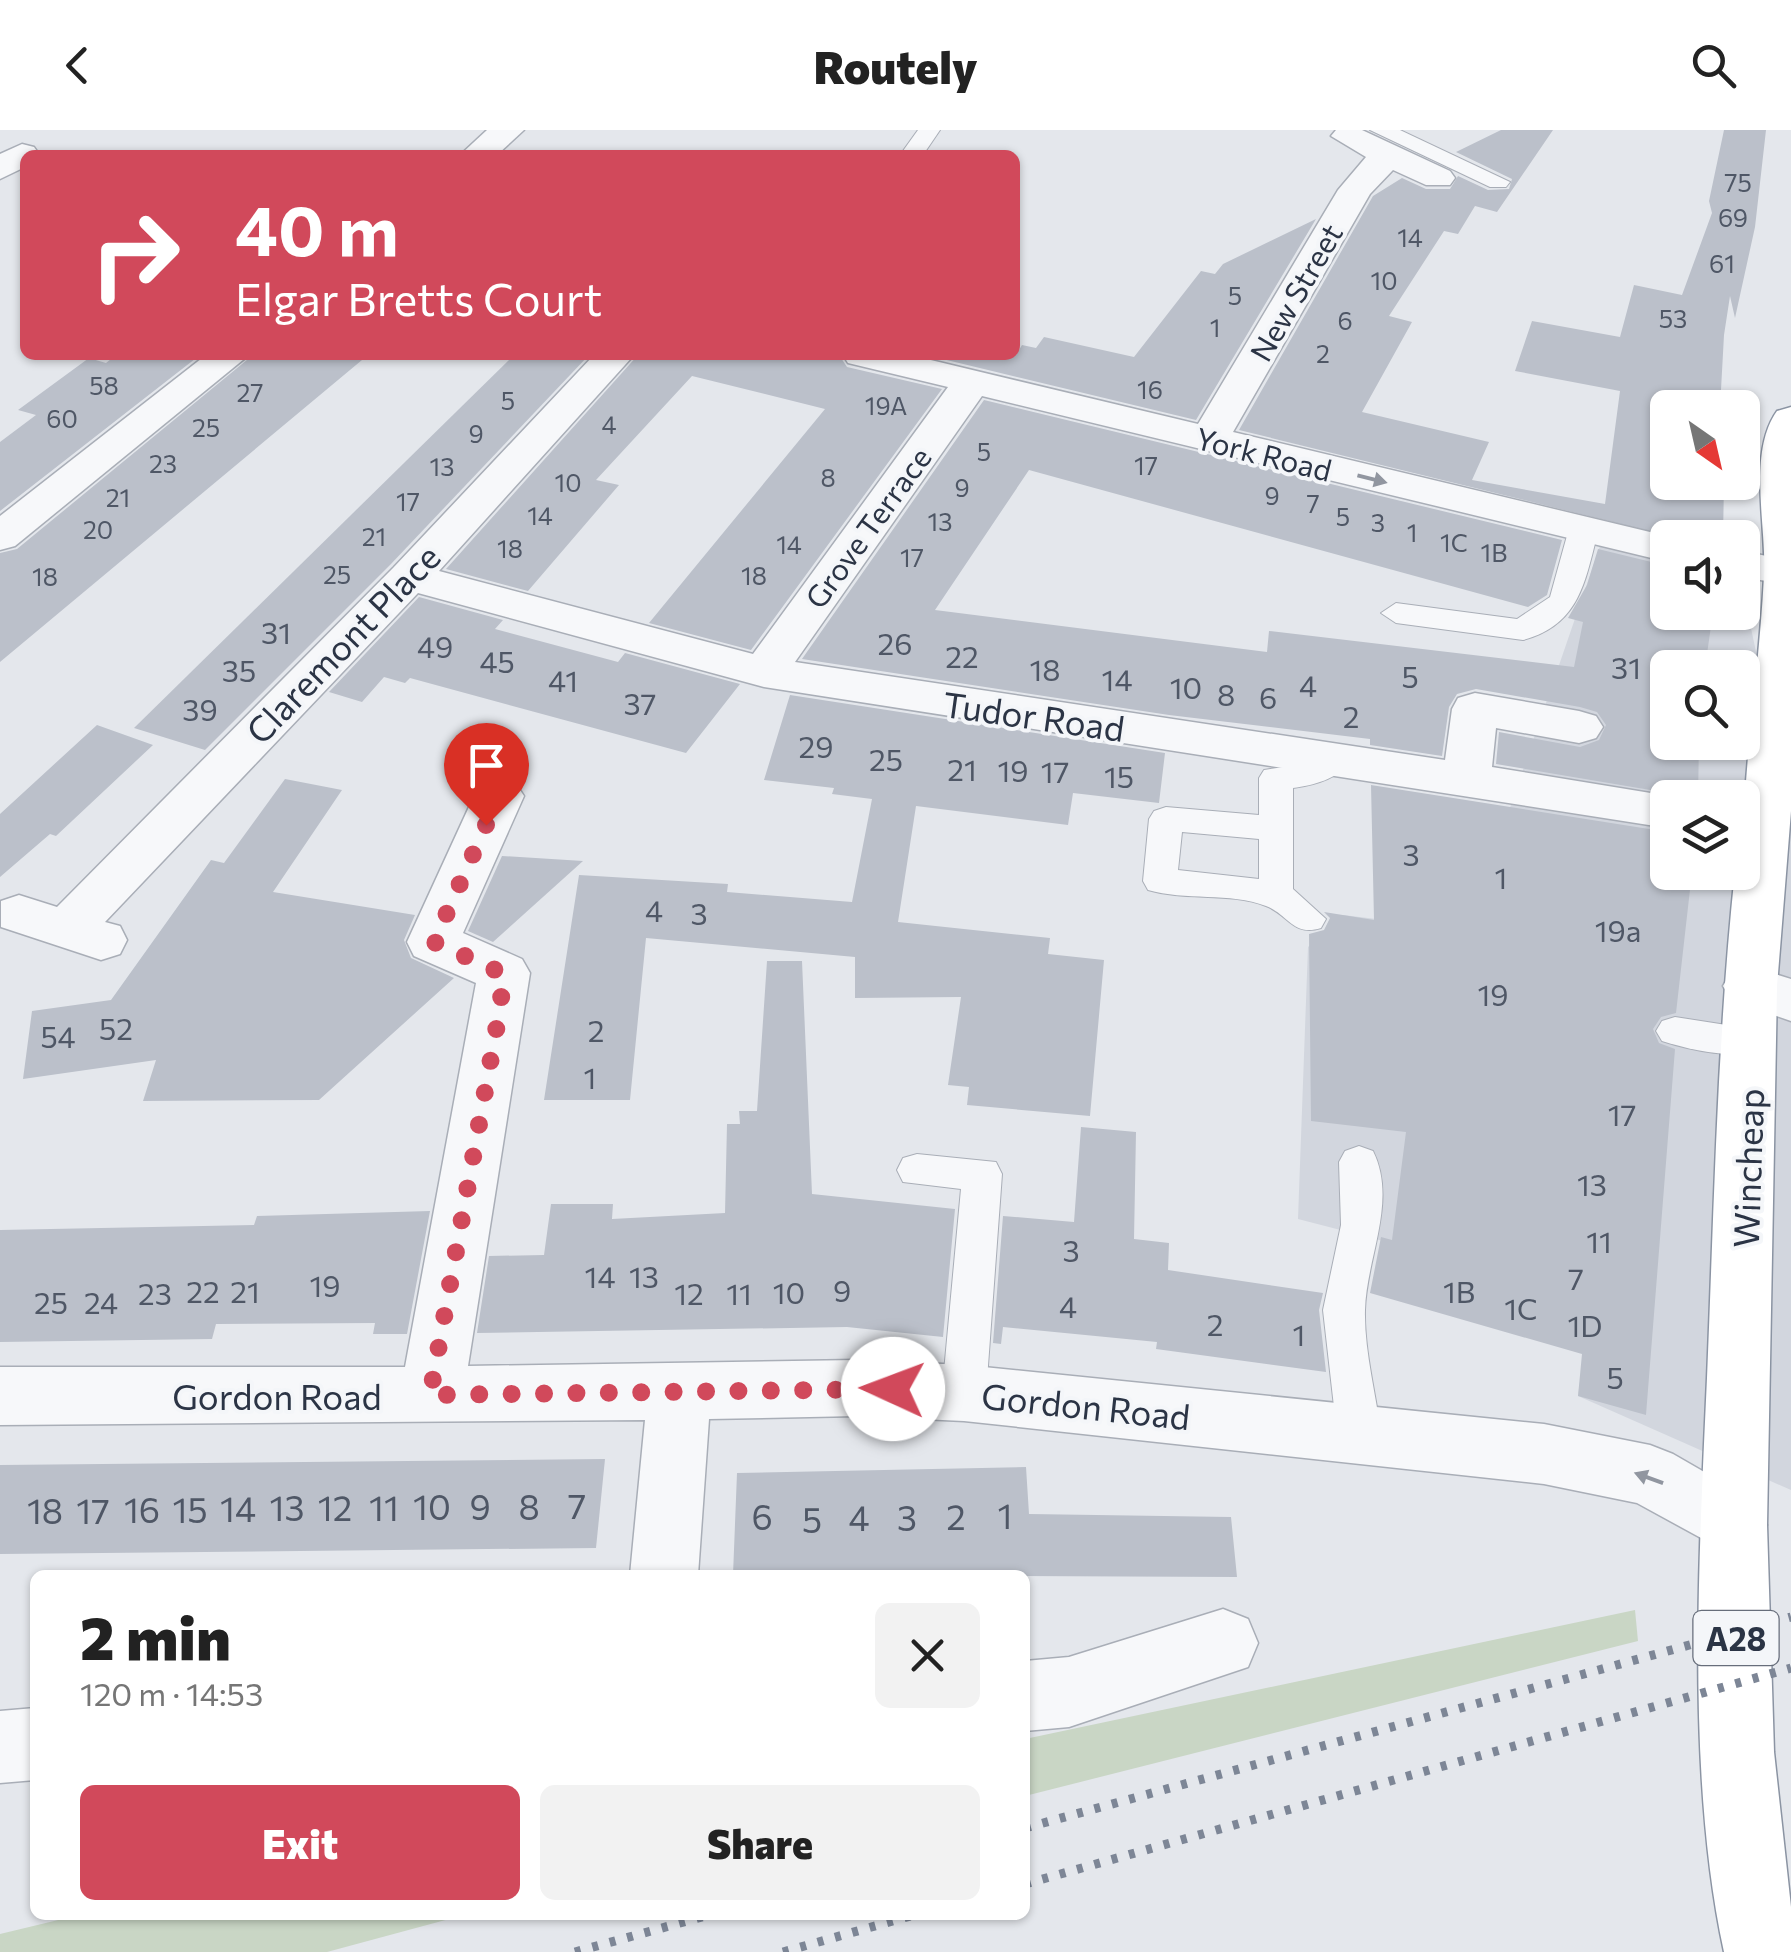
<!DOCTYPE html>
<meta charset="utf-8">
<style>
body{margin:0;font-family:Commissioner,sans-serif;background:#f2f2f2;color:#222;height:100vh;display:flex;flex-direction:column;font-size:38px;white-space:nowrap}
*{box-sizing:border-box;margin:0}
p{font-size:32px;color:#767676}
.icon{flex:none;width:55px;height:55px;fill:none;stroke:currentColor;stroke-width:2;stroke-linecap:round;stroke-linejoin:round}
.map{position:relative;flex:1;overflow:hidden}
.panel{position:absolute;left:30px;top:1440px;width:1000px;height:350px;display:flex;flex-direction:column;background:#fff;border-radius:15px;box-shadow:0 2px 8px #0004}
.panel>*{flex:none}
.hud{position:absolute;left:20px;top:20px;width:1000px;height:210px;border-radius:15px;box-shadow:0 2px 8px #0004;background:#d1495b;color:#fff;overflow:hidden}
.needle{width:65px;rotate:146deg}
.controls{position:absolute;left:1650px;top:260px;display:grid;gap:20px}
.controls a{display:grid;place-items:center;width:110px;height:110px;border-radius:15px;background:#fff;box-shadow:0 2px 8px #0004;font-size:50px}
.pin{position:absolute;display:grid;place-items:center;width:85px;height:85px;color:#fff;margin:-102px -42px;border-radius:50% 50% 50% 0;rotate:-45deg;box-shadow:0 0 10px #0007}
.pin .icon{rotate:45deg}
.me{position:absolute;width:110px;margin:-55px;rotate:272deg;stroke-linejoin:round;filter:drop-shadow(0 0 8px #0008)}
.turn{display:flex;align-items:center;gap:35px;height:210px;padding:0 50px;font-size:45px}
.turn .icon{width:130px;height:130px;stroke-width:2.5}
.turn b{display:block;font-size:70px;line-height:85px}
.round{display:grid;place-items:center;flex:none;width:105px;height:105px;border-radius:15px;background:#f2f2f2}
.overview{display:flex;align-items:center;justify-content:space-between;height:170px;padding:0 50px}
h1{font-size:60px;font-weight:800;line-height:75px}
.cta{display:flex;gap:20px;margin-top:auto;padding:20px 50px}
.cta a{flex:1;height:115px;border-radius:15px;background:#d1495b;color:#fff;font-size:40px;font-weight:800;line-height:115px;text-align:center}
.cta a+a{background:#f2f2f2;color:#222}
header{display:flex;justify-content:space-between;align-items:center;height:130px;padding:0 50px;background:#fff;font-size:45px;font-weight:800}
.map>svg:first-child{display:block}
</style>
<header><svg class="icon" aria-label="back" viewBox="0 0 24 24"><path d="M15 5l-7 7 7 7"/></svg>Routely<svg class="icon" aria-label="search" viewBox="0 0 24 24"><circle cx="10" cy="10" r="6"/><path d="M15 15l6 6"/></svg></header>
<div class="map">
<svg width="1791" height="1822" viewBox="0 0 1791 1822">
<rect width="100%" height="100%" fill="#e4e7ec"/>
<path fill="#d2d6de" fill-rule="evenodd" d="M1601,413L1667,426L1668,482H1742L1743,461L1791,685V1360L1578,1266L1592,1165L1298,1089L1308,817L1343,785L1468,800ZM1668,538H1742V612H1668ZM1668,668H1742V742H1668Z"/>
<g fill="#c9d6c5">
<polygon points="1635,1480 1638,1511 1025,1666 1025,1609"/>
<polygon points="79,1785 464,1785 327,1822 0,1822 0,1804"/>
</g>
<g fill="#bbc0ca">
<polygon points="1501,0 1553,0 1497,82 1475,76 1458,104 1444,101 1389,186 1412,192 1362,282 1489,312 1472,350 1605,374 1620,261 1515,241 1532,191 1620,207 1634,155 1682,165 1712,83 1709,71 1724,0 1766,0 1755,97 1735,188 1730,166 1724,205 1720,278 1668,278 1668,352 1724,352 1723,408 1678,408 1239,300 1373,66 1402,48 1426,59 1450,59 1458,46 1488,60 1509,59 1512,49 1456,22"/>
<polygon points="1316,89 1196,290 926,225 1016,225 1022,215 1036,218 1044,207 1134,227 1201,141 1215,144 1223,134"/>
<polygon points="116,225 200,225 0,381 0,312 36,285 18,280 89,228 106,233"/>
<polygon points="253,225 368,225 0,532 0,423 17,419"/>
<polygon points="514,225 589,225 391,434 205,620 134,598"/>
<polygon points="638,225 839,225 847,237 942,259 751,520 649,493 825,279 692,246 596,350 619,355 528,461 446,439"/>
<polygon points="984,270 1562,410 1547,465 1528,477 1029,340 935,480 1267,522 1269,501 1574,537 1583,492 1568,488 1587,455 1598,419 1668,436 1668,482 1713,482 1705,538 1668,538 1668,612 1699,612 1698,668 1496,634 1499,602 1580,617 1599,610 1606,595 1597,582 1580,577 1476,559 1457,564 1449,577 1442,626 1370,615 1370,609 1169,585 802,529"/>
<polygon points="419,467 503,490 495,499 618,532 625,523 740,554 686,623 410,548 405,553 384,547 362,572 329,562"/>
<polygon points="790,565 1165,623 1159,673 1073,663 1068,695 916,676 898,792 1050,808 1048,824 1104,830 1090,986 967,975 969,957 948,955 961,867 855,868 855,827 646,808 630,970 544,970 579,745 728,754 727,762 852,772 872,669 832,664 834,658 764,650"/>
<polygon points="97,595 153,615 56,706 50,704 0,747 0,684"/>
<polygon points="285,649 342,660 273,762 415,785 404,810 411,828 454,848 319,970 143,971 156,930 23,949 32,881 111,870 211,730 224,733"/>
<polygon points="1371,655 1668,702 1668,742 1692,742 1676,883 1661,887 1653,899 1659,913 1675,919 1646,1285 1578,1266 1582,1224 1370,1163 1381,1107 1392,1110 1406,1002 1311,991 1309,804 1324,800 1330,788 1324,782 1374,790"/>
<polygon points="502,726 583,731 493,812 468,801"/>
<polygon points="767,831 802,831 812,1064 955,1079 943,1207 847,1197 477,1203 489,1126 544,1125 551,1074 613,1074 612,1089 725,1083 727,994 740,994 739,981 757,981"/>
<polygon points="1081,997 1136,1002 1134,1109 1169,1113 1168,1140 1323,1163 1319,1180 1326,1242 1156,1219 1157,1212 1003,1197 1001,1214 993,1213 1003,1086 1074,1092"/>
<polygon points="430,1081 407,1204 373,1204 375,1193 216,1194 212,1209 0,1212 0,1100 254,1095 257,1086"/>
<polygon points="605,1329 596,1418 0,1424 0,1335"/>
<polygon points="1026,1337 1029,1384 1231,1387 1237,1447 733,1445 737,1343"/>
</g>
<g fill="none" stroke-linecap="round" stroke-linejoin="round">
<g stroke="#a9aeb7" stroke-width="2">
<g id="lane">
<polygon points="918,0 940,0 923,25 900,25"/>
<polygon points="1370,0 1400,0 1510,52 1506,57 1490,57"/>
<path d="M1583,393L1598,402C1585,451 1580,495 1523,510L1396,493L1381,483L1396,473L1517,489L1550,467L1568,402Z"/>
<path d="M1338,616L1350,619L1354,627C1341,648 1316,655 1293,658V759L1326,789L1321,798C1293,807 1288,784 1266,776C1230,762 1185,771 1148,760L1143,751L1149,689L1154,681L1166,677L1259,685V648L1264,640L1304,634ZM1182,702L1259,709V749L1178,740Z"/>
<path d="M1675,887L1765,901L1771,911L1765,921C1737,930 1690,920 1662,911L1656,901L1662,891Z"/>
<path d="M1359,1016L1373,1021C1398,1071 1366,1129 1365,1180C1364,1220 1376,1264 1381,1303L1375,1317L1359,1323L1343,1317L1337,1303L1323,1180L1341,1095L1339,1032L1345,1021Z"/>
<polygon points="917,1024 996,1032 1002,1044 986,1263 979,1277 964,1282 949,1277 942,1263 961,1059 903,1052 897,1040 903,1028"/>
</g>
</g>
<g stroke="#a9aeb7" stroke-width="3">
<g id="street">
<polygon points="487,0 524,0 497,25 460,25"/>
<polygon points="1336,0 1362,0 1450,41 1455,48 1450,55 1426,55 1393,40 1370,64 1233,302 1675,408 1668,408 1668,432 982,266 795,532 1445,630 1452,579 1458,568 1475,563 1579,581 1596,586 1603,597 1596,608 1579,613 1496,598 1492,637 1681,668 1668,668 1668,698 764,557 418,463 105,792 120,796 127,810 120,824 101,830 1,797 1,771 19,765 57,777 394,437 594,225 634,225 439,441 753,524 948,257 848,233 843,225 910,225 1198,294 1338,60 1366,27 1331,6"/>
<polygon points="22,14 34,17 39,24 25,25 25,37 0,49 0,24"/>
<polygon points="206,225 249,225 15,416 0,420 0,386"/>
<polygon points="1742,421 1791,431 1791,455 1742,447"/>
<polygon points="499,649 516,654 524,666 463,803 522,829 530,843 468,1236 857,1230 964,1235 1544,1294 1650,1315 1673,1324 1758,1373 1767,1395 1758,1417 1734,1426 1637,1373 1544,1354 964,1291 857,1286 709,1289 698,1445 630,1445 645,1290 0,1295 0,1237 405,1237 476,853 414,826 407,812 474,666 482,654"/>
<polygon points="1750,836 1791,849 1791,891 1731,870 1723,856 1731,842"/>
<polygon points="1223,1479 1248,1489 1258,1513 1248,1537 1069,1597 1025,1601 1025,1531 1069,1527"/>
<polygon points="35,1578 35,1650 0,1653 0,1581"/>
</g>
</g>
<g stroke="#8b94a3" stroke-width="3">
<path id="highway" d="M1791,277V681L1777,856L1767,1395L1774,1622L1791,1777V1822H1724C1686,1648 1699,1427 1707,1248C1714,1080 1717,911 1735,742H1742C1742,643 1759,545 1764,446C1767,397 1747,323 1777,281Z"/>
</g>
<use href="#lane" fill="#f7f8fa" fill-rule="evenodd"/>
<use href="#street" fill="#f7f8fa" fill-rule="evenodd"/>
<use href="#highway" fill="#fff" fill-rule="evenodd"/>
<g stroke="#7d8696" stroke-width="9" stroke-dasharray="6 12" stroke-linecap="butt">
<polyline points="1025,1698 1791,1487"/>
<polyline points="1025,1754 1791,1538"/>
<polyline points="575,1822 709,1785"/>
<polyline points="783,1822 914,1785"/>
</g>
</g>
<defs><path id="oneway-solid" d="M-6-.8H1V-3.2L6.5 0L1 3.2V.8H-6Z" transform="scale(2.5)"/></defs>
<g fill="#9196a0">
<use href="#oneway-solid" transform="translate(1372 349) rotate(14)"/>
<use href="#oneway-solid" transform="translate(1649 1348) rotate(-160)"/>
</g>
<g fill="none" stroke-linecap="round" stroke-linejoin="round">
<polyline stroke="#d1495b" stroke-width="18" stroke-dasharray="0 32.4" points="486,695 434,812 502,843 501,873 430,1265 893,1259"/>
</g>
<g text-anchor="middle" dominant-baseline="central" stroke-width="8" stroke-linejoin="round" paint-order="stroke">
<g font-size="25" fill="#4f5766">
<text x="1738" y="52">75</text>
<text x="1733" y="87">69</text>
<text x="1410" y="107">14</text>
<text x="1722" y="133">61</text>
<text x="1384" y="150">10</text>
<text x="1235" y="165">5</text>
<text x="1673" y="188">53</text>
<text x="1345" y="190">6</text>
<text x="1215" y="197">1</text>
<text x="1323" y="223">2</text>
<text x="104" y="255">58</text>
<text x="1150" y="259">16</text>
<text x="250" y="262">27</text>
<text x="508" y="270">5</text>
<text x="886" y="275">19A</text>
<text x="62" y="288">60</text>
<text x="609" y="294">4</text>
<text x="206" y="297">25</text>
<text x="476" y="303">9</text>
<text x="984" y="321">5</text>
<text x="163" y="333">23</text>
<text x="1146" y="335">17</text>
<text x="442" y="336">13</text>
<text x="828" y="347">8</text>
<text x="568" y="352">10</text>
<text x="962" y="357">9</text>
<text x="1272" y="365">9</text>
<text x="118" y="367">21</text>
<text x="408" y="371">17</text>
<text x="1313" y="373">7</text>
<text x="540" y="385">14</text>
<text x="1343" y="386">5</text>
<text x="940" y="391">13</text>
<text x="1378" y="392">3</text>
<text x="98" y="399">20</text>
<text x="1412" y="402">1</text>
<text x="374" y="406">21</text>
<text x="1454" y="412">1C</text>
<text x="789" y="414">14</text>
<text x="510" y="418">18</text>
<text x="1494" y="422">1B</text>
<text x="912" y="427">17</text>
<text x="337" y="444">25</text>
<text x="754" y="445">18</text>
<text x="45" y="446">18</text>
</g>
<g font-size="30" fill="#2b3445" stroke="#f4f6f9">
<text transform="translate(1295 162) rotate(-60)">New Street</text>
<text transform="translate(1264 323) rotate(14)">York Road</text>
<text transform="translate(867 397) rotate(-54)">Grove Terrace</text>
</g>
<g font-size="30" fill="#4f5766">
<text x="276" y="501">31</text>
<text x="895" y="512">26</text>
<text x="435" y="515">49</text>
<text x="962" y="525">22</text>
<text x="497" y="530">45</text>
<text x="1626" y="536">31</text>
<text x="1045" y="538">18</text>
<text x="239" y="539">35</text>
<text x="1410" y="545">5</text>
<text x="1117" y="548">14</text>
<text x="563" y="549">41</text>
<text x="1308" y="554">4</text>
<text x="1186" y="556">10</text>
<text x="1226" y="563">8</text>
<text x="1268" y="566">6</text>
<text x="640" y="572">37</text>
<text x="200" y="578">39</text>
<text x="1351" y="585">2</text>
<text x="816" y="615">29</text>
<text x="886" y="628">25</text>
<text x="962" y="638">21</text>
<text x="1013" y="639">19</text>
<text x="1055" y="640">17</text>
<text x="1119" y="645">15</text>
<text x="1411" y="723">3</text>
<text x="1501" y="746">1</text>
<text x="654" y="779">4</text>
<text x="699" y="782">3</text>
<text x="1618" y="799">19a</text>
<text x="1493" y="863">19</text>
<text x="116" y="897">52</text>
<text x="596" y="899">2</text>
<text x="58" y="905">54</text>
<text x="590" y="946">1</text>
<text x="1622" y="983">17</text>
<text x="1592" y="1053">13</text>
<text x="1599" y="1110">11</text>
<text x="1071" y="1119">3</text>
<text x="600" y="1145">14</text>
<text x="644" y="1145">13</text>
<text x="1576" y="1147">7</text>
<text x="325" y="1154">19</text>
<text x="842" y="1159">9</text>
<text x="203" y="1160">22</text>
<text x="245" y="1160">21</text>
<text x="1459" y="1160">1B</text>
<text x="789" y="1161">10</text>
<text x="155" y="1162">23</text>
<text x="689" y="1162">12</text>
<text x="739" y="1162">11</text>
<text x="51" y="1171">25</text>
<text x="101" y="1171">24</text>
<text x="1068" y="1175">4</text>
<text x="1521" y="1177">1C</text>
<text x="1215" y="1193">2</text>
<text x="1585" y="1194">1D</text>
<text x="1299" y="1203">1</text>
<text x="1615" y="1246">5</text>
</g>
<rect fill="#f4f6f9" stroke="#676e7b" stroke-width="2.5" x="1693.5" y="1481" width="85" height="54" rx="8"/>
<g font-size="32" font-weight="bold" fill="#2b3445">
<text x="1736" y="1508">A28</text>
</g>
<g font-size="35" fill="#2b3445" stroke="#f4f6f9">
<text transform="translate(342 513) rotate(-46)">Claremont Place</text>
<text transform="translate(1034 585) rotate(8)">Tudor Road</text>
<text transform="translate(1747 1038) rotate(-88)">Wincheap</text>
<text x="277" y="1265">Gordon Road</text>
<text transform="translate(1086 1275) rotate(6)">Gordon Road</text>
</g>
<g font-size="35" fill="#4f5766">
<text x="577" y="1374">7</text>
<text x="432" y="1375">10</text>
<text x="480" y="1375">9</text>
<text x="529" y="1375">8</text>
<text x="287" y="1376">13</text>
<text x="335" y="1376">12</text>
<text x="384" y="1376">11</text>
<text x="238" y="1377">14</text>
<text x="142" y="1378">16</text>
<text x="190" y="1378">15</text>
<text x="45" y="1379">18</text>
<text x="93" y="1379">17</text>
<text x="1005" y="1384">1</text>
<text x="762" y="1385">6</text>
<text x="956" y="1385">2</text>
<text x="859" y="1386">4</text>
<text x="907" y="1386">3</text>
<text x="812" y="1388">5</text>
</g>
</g>
</svg>
<div class="controls">
<a><svg class="needle" viewBox="-14 -14 28 28"><path d="M0-13l5 13h-10z" fill="#e53935"/><path d="M0 13l5-13h-10z" fill="#767676"/></svg></a>
<a><svg class="icon" aria-label="sound" viewBox="0 0 24 24"><path d="M4 9h4l5-4v14l-5-4H4zM17 9q2 3 0 6"/></svg></a>
<a><svg class="icon" aria-label="search" viewBox="0 0 24 24"><circle cx="10" cy="10" r="6"/><path d="M15 15l6 6"/></svg></a>
<a><svg class="icon" aria-label="layers" viewBox="0 0 24 24"><path d="M12 4l9 5-9 5-9-5zM3 14l9 5 9-5"/></svg></a>
</div>
<div class="pin" style="left:486px;top:695px;background:#d93025"><svg class="icon" aria-label="arrive" viewBox="0 0 24 24"><path d="M6 21V4h12l-3 4 3 4H6"/></svg></div>
<svg class="me" style="left:893px;top:1259px" viewBox="-20 -20 40 40"><circle r="19" fill="#fff"/><path d="M0-13L10 11 0 6-10 11z" fill="#d1495b"/></svg>
<div class="hud">
<div class="turn"><svg class="icon" aria-label="right" viewBox="0 0 24 24"><path d="M7 20v-9h11M14 6l5 5-5 5"/></svg><div><b>40 m</b>Elgar Bretts Court</div></div>
</div>
<section class="panel">
<div class="overview"><div><h1>2 min</h1><p>120 m · 14:53</p></div><a class="round"><svg class="icon" aria-label="close" viewBox="0 0 24 24"><path d="M6 6l12 12M18 6L6 18"/></svg></a></div>
<div class="cta"><a>Exit</a><a>Share</a></div>
</section>
</div>
